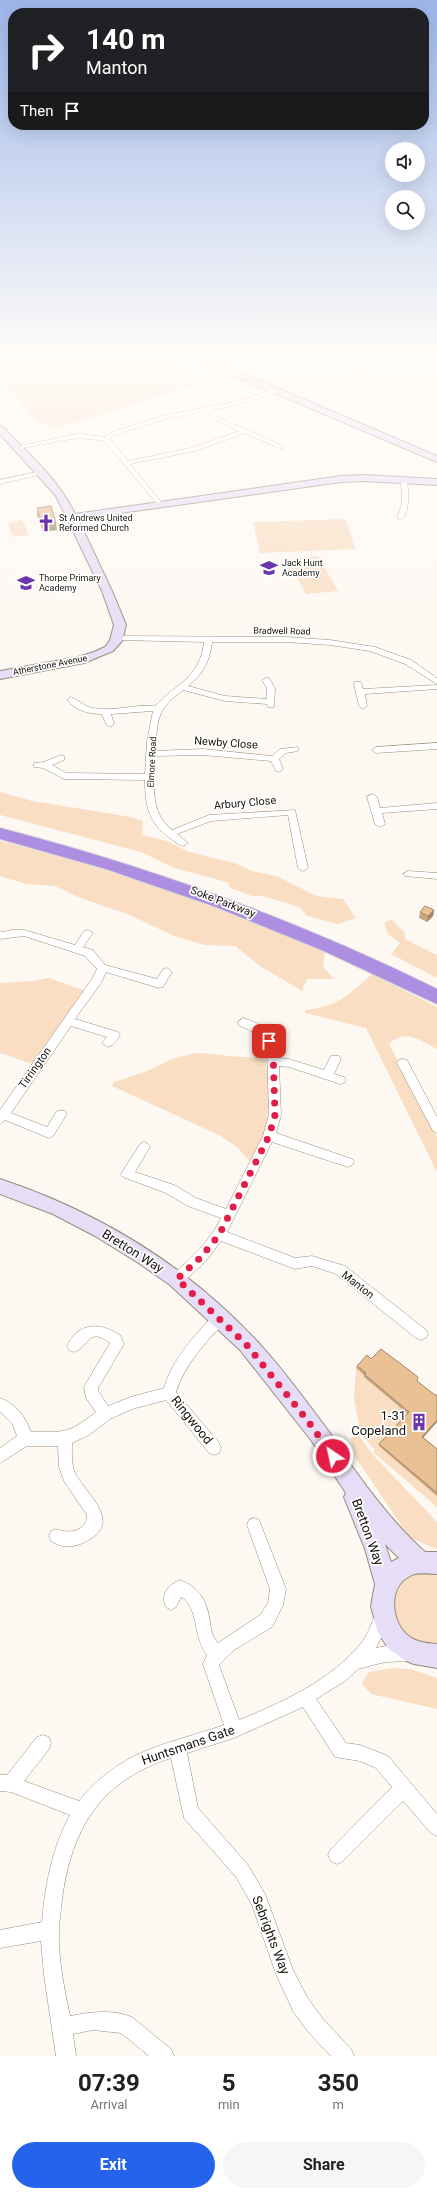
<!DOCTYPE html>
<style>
body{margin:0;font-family:Roboto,sans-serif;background:#f6f6f6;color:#202124;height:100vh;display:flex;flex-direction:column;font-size:15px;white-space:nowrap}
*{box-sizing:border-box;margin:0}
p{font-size:13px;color:#757577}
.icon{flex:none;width:22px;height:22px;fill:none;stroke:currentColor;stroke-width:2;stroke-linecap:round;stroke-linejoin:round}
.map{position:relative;height:2056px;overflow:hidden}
.panel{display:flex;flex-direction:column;background:#fff;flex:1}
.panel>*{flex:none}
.top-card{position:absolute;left:8px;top:8px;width:421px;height:122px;border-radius:16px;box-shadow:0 4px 16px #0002;background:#202124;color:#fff;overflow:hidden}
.buttons{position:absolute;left:385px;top:142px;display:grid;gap:8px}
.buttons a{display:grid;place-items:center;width:40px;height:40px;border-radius:50%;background:#fff;box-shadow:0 4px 16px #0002;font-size:20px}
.pin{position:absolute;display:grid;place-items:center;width:34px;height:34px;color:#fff;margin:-17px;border-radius:8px;box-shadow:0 2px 6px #0006}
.me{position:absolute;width:44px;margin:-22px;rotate:326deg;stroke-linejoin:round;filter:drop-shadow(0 0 3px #0008)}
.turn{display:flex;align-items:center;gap:14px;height:84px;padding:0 12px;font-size:18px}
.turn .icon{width:52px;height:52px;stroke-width:2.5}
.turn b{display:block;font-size:28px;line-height:34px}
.then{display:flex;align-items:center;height:38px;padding:0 12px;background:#0003;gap:8px;font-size:15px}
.eta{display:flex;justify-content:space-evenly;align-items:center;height:68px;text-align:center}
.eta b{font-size:24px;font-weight:700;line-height:28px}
.primary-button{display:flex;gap:8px;margin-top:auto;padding:8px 12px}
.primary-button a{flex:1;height:46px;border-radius:24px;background:#2563eb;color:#fff;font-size:16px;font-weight:700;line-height:46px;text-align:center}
.primary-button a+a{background:#f6f6f6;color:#202124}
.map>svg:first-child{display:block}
</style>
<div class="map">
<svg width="437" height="2056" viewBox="0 0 437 2056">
<rect width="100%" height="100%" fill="#fef8f2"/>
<g fill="#f9dec3">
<polygon points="0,356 170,356 199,384 65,426 53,428 35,420 0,379"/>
<polygon points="346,519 355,549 260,553 253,522"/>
<polygon points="22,520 29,535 13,537 8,523"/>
<polygon points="318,556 338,591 306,594 296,576 293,576 284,560"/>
<polygon points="0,792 32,801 131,817 143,821 142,835 167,841 189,852 235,863 252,871 276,876 317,896 343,899 356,918 338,924 307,916 299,907 263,896 252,896 231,888 227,882 174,868 141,852 0,815"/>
<path d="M0,841C112,868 219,907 325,952L323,967L334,979H307L302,991L260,966L235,946L204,945L174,936L132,916L78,897L55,886L26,884L0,876Z"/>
<polygon points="391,919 405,933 405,939 437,955 437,978 391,954 400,943 388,934 384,923"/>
<path d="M372,974L437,1007V1049C420,1040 405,1028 389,1044L437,1137V1172L366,1028L305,1013V1010C337,1007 349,995 372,974Z"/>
<polygon points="49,978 86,991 35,1065 0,1053 0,983 33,981"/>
<path d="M195,1053C219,1053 241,1060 265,1056L271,1101C266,1109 268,1121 265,1131C262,1142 256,1153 251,1163L237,1147L221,1136L112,1086L114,1082L147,1071L172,1059Z"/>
<polygon points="356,1368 398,1406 413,1410 437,1496 437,1507 373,1452 375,1450 361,1434 354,1399"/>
<polygon points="359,1436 375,1457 437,1522 437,1549 410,1538 356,1458 350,1438"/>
<polygon points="437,1563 437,1656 415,1653 382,1596 386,1584"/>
<polygon points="394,1668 410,1669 437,1678 437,1709 371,1694 362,1683 369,1672"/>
</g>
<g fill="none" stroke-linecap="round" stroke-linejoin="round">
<g stroke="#998c7e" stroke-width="1">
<g id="street">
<polygon points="202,356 217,356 204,359 202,358"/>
<polygon points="345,356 351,356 363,370 363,372 359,372"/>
<path d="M277,389L280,391L279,392L232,406L212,410L220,418L283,446V448H279L245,433L195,451L130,464L163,504V506H159L104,441L82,438L71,439L18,449L15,447L71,435L82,434L105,437L110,433L162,416L229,403ZM206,411L216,420L239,431L191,448L128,461L110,439L114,435L165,419Z"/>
<polygon points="41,471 43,472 43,474 0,484 0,480"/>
<path d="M404,477L407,479C408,489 411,515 400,520L397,518L402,504L401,479Z"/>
<path d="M115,636L286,637L330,640L375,647L411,660L437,678V684L405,664L370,651L330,645L286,642H212C210,661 203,674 188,686L225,696L267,699V688L262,680L266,678H269L275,688L274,707H268L267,704L225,701L183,690C156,710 158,719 155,751L203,749L272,756L280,749L298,747V751L286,753L279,759L283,769L279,772L276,771L271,761L203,755L155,756C154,783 149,812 172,830L209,815L295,810L308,868L303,871L298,868L288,815L211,821L177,834L188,843L183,846C178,845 174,841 170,838C148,823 145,804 145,780L64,779L43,768L34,767V763L44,762L61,755L64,756V760L52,765L66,773L145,774L147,741L153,711L111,714L114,724L110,727L106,724L102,714C89,714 76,711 67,700L71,697C79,700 84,707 93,708C113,712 134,704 155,706C177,683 200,678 204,642L118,640H115Z"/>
<polygon points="355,682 361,682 363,689 437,685 437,689 365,694 367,706 363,709 359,706 354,684"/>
<polygon points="437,743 437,749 376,753 372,750 376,747"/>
<polygon points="372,794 377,797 380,808 437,803 437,809 382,813 385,824 380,827 375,824 367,797"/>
<polygon points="408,871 437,873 437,879 405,876 403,874"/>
<path d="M12,930H24L75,945L84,931L88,930L93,933L83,947L93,950L105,965L157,979L163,969L167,968L172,972L163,987L159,988L106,972L101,983L75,1019L118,1032L120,1035C117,1040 114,1045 108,1047L102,1043L107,1037L71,1026L11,1113L47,1127L57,1111H65L67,1114L65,1117L53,1136L49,1138L5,1120L0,1124V1110L92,979L97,969L85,956L73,952L24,936L0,939V931L3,932Z"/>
<path d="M243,1018C263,1024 278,1035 279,1058L289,1059L324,1070L331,1056H339L341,1059L334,1074L344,1077L346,1080L344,1083L340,1084L289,1067L279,1066L281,1115L276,1133L352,1159L354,1162L352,1165L348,1167L272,1142L227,1232L295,1258L312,1256L345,1266L426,1330L428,1334L426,1338L421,1340L416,1338L336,1274L312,1266L295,1269L221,1241L205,1262L182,1283L177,1285L172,1283L171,1279L172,1275C192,1258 210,1241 221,1218L188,1206L166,1193L123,1177L121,1174L140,1144L144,1142L148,1144L150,1147L135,1172L174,1185L196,1198L226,1209L263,1136L269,1115L267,1049L261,1036L239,1025L238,1022Z"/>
<polygon points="403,1059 407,1060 437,1117 437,1133 433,1131 397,1063 399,1060"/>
<path d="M220,1312L225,1314L227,1318L225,1322C205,1343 185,1364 176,1392L219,1443L221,1448L219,1453L214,1455L209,1453L166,1400L132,1409L110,1419L89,1435L72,1443C72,1452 71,1464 75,1473C87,1496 126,1523 83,1543C71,1548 62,1548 51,1541L49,1536L51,1531L56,1529C68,1534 87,1532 87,1515L64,1481L59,1467L58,1446H27L0,1463V1448L17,1436L12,1423L0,1412V1398C16,1404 25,1416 31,1432C65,1432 68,1434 96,1412L86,1398L84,1387L110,1343C88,1326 89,1347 74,1352L69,1350L67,1346C78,1322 100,1322 120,1335L124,1344L98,1388V1391L108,1406L131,1397L164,1388C173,1358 194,1336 215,1314Z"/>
<path d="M254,1518L259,1520L286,1589L283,1605L272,1627L234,1650L219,1665L239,1720C283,1702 332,1680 362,1642C369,1633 372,1621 377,1611L383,1609L389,1611L391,1617L376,1648C388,1645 405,1643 417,1647L419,1653L417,1659L411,1661L385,1662L358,1669L345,1681L316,1699L346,1743L360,1745L388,1756L437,1814V1836L431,1833L403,1801L343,1861L337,1864L331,1861L328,1855L331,1849L392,1787L376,1768L360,1761L335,1757L303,1707L234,1738L187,1753L198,1808L248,1865L265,1894L293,1970L307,1997L323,2019L351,2049L354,2056H331L309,2033L293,2011L276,1974L252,1905L236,1877L184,1818L171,1758C103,1780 74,1824 63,1892C61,1909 58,1927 59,1944C60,1968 65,1992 70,2016C90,2012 112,2009 132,2017L171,2049L174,2056H149L121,2033L93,2030L73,2034L76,2056H56L44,1975L41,1941L0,1948V1930L42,1922C45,1886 52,1848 70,1815L11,1792L0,1791V1775H7L37,1737L43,1735L49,1737L51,1743L49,1749L24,1781L79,1801C123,1748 164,1746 224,1725L203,1664L207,1655C193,1638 199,1607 181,1597L176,1607L171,1610L166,1607C160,1595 168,1585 180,1580C200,1588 207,1601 210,1622C211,1629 212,1637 218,1643L260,1615L268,1603L270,1589L247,1525L249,1520Z"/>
</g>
</g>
<g stroke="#998c7e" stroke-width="2">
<g id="secondary">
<polygon points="198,356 207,356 219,363 437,456 437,462 213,367"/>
<path d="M0,426L3,427C29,454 58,479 75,514L341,476L364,475L437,479V485L364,481L341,482L78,519L112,591L126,625L122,641L113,651L84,663L0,679V671L78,657L94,652L105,647L110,640L114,625L102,591L56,496L0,434Z"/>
<path d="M0,1179C96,1211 184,1264 254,1338C279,1364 302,1396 324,1425C336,1440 345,1457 356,1472C377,1501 399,1529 425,1552H437V1574C430,1574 419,1572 412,1575C389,1584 390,1617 405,1633C414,1642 425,1643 437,1644V1668L414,1664L406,1661L389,1649L378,1633L371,1606L375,1584L365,1549L344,1497L346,1493L311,1440L240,1350L170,1285L140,1264L95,1236L53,1214L0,1194ZM385,1544L399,1558L391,1562Z"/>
</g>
</g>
<g stroke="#d6d5d4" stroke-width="2">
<path id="highway" d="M0,828C151,867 297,920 437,989V1004L324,951L216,907L106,869L0,839Z"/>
</g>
<use href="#street" fill="#fff" fill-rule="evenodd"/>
<use href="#secondary" fill="#e6ddf6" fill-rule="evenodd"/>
<use href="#highway" fill="#ad8ee0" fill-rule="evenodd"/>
</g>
<g fill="#c9a580">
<polygon points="37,508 57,530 43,532 37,516"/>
<polygon points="434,910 433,916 427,922 419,918 420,912"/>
<polygon points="371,1359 418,1377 417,1381 435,1395 437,1395 437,1422 423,1437 437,1449 437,1496 379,1446 379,1444 408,1414 364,1377 364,1375 356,1368 357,1366"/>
</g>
<g fill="#a48668">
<polygon points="56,523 57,530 43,532 42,524"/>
<polygon points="434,910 433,916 427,922 428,916"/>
<polygon points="437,1420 437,1422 422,1439 422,1437"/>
</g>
<g fill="#eac095" stroke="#a48668">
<polygon points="51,506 56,523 42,524 37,508"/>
<polygon points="425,906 434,910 428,916 420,912"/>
<polygon points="381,1349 418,1377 417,1381 435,1395 437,1395 437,1420 422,1437 437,1449 437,1493 379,1444 409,1412 364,1374 366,1373 357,1366 367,1355 371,1359"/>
</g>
<linearGradient id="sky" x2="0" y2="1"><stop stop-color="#9cb6ea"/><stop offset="0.55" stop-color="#fffcf9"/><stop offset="1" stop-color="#fffcf9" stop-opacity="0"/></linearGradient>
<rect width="437" height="644" fill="url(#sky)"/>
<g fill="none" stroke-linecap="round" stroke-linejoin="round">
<polyline stroke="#e11d48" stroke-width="7" stroke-dasharray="0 12.6" points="269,1041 273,1049 275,1115 269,1136 219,1235 200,1258 177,1279 246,1344 308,1421 333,1456"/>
</g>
<defs>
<g id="church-bare" transform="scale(1.38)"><path d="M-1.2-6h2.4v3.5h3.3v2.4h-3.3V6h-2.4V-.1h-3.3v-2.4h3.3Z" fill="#6c35ac" stroke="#fff" stroke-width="2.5" paint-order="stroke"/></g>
<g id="school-bare" transform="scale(1.38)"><path d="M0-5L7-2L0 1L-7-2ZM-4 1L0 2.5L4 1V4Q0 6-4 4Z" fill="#6c35ac" stroke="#fff" stroke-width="2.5" paint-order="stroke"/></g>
<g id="building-bare" transform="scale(1.38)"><path d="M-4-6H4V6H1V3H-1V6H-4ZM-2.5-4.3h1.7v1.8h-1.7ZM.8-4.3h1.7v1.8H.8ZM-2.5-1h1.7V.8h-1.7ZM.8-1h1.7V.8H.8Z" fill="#6c35ac" stroke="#fff" stroke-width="2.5" paint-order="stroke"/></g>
</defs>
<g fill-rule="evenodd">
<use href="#church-bare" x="46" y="523"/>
<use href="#school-bare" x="269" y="568"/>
<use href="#school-bare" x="26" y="583"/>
<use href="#building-bare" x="419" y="1422"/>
</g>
<g text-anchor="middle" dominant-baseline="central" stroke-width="3.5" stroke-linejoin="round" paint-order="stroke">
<g font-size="9" fill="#19140f" stroke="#fff" text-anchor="start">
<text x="59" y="518">St Andrews United<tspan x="59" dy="10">Reformed Church</tspan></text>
<text x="282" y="563">Jack Hunt<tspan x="282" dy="10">Academy</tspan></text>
<text x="39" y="578">Thorpe Primary<tspan x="39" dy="10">Academy</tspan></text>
</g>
<g font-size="9" fill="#19140f" stroke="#fff">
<text transform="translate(282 631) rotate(1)">Bradwell Road</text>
<text transform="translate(50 665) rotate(-11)">Atherstone Avenue</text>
<text transform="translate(152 762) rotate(-87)">Elmore Road</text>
</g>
<g font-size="11" fill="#19140f" stroke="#fff">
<text transform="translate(226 743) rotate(4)">Newby Close</text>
<text transform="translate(245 803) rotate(-5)">Arbury Close</text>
<text transform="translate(223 902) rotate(21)">Soke Parkway</text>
<text transform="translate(35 1068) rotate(-55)">Tirrington</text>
<text transform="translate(358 1285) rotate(38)">Manton</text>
</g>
<g font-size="13" fill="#19140f" stroke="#fff">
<text transform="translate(133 1251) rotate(32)">Bretton Way</text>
<text transform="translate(192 1420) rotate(51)">Ringwood</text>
<text transform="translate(368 1532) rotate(70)">Bretton Way</text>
<text transform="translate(188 1745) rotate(-19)">Huntsmans Gate</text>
<text transform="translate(271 1935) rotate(69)">Sebrights Way</text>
</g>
<g font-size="13" fill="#19140f" stroke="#fff" text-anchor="end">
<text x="406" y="1415">1-31<tspan x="406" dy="15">Copeland</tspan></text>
</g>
</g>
</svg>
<div class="buttons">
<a><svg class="icon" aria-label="sound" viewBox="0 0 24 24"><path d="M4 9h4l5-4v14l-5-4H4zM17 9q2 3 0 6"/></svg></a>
<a><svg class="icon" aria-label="search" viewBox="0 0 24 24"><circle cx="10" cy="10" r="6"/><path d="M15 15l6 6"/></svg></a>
</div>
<div class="pin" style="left:269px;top:1041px;background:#d93025"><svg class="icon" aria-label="arrive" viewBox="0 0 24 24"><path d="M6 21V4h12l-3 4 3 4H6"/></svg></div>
<svg class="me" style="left:333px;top:1456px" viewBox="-20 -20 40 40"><circle r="17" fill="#e11d48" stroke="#fff" stroke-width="3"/><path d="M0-11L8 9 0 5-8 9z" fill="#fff"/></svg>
<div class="top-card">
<div class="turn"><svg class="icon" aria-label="right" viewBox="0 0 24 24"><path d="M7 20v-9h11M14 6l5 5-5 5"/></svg><div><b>140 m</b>Manton</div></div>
<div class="then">Then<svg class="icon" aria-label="arrive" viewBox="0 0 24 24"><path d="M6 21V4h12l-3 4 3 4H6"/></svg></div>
</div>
</div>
<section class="panel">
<div class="eta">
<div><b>07:39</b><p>Arrival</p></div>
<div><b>5</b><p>min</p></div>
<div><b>350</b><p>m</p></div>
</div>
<div class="primary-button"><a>Exit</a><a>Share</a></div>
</section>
